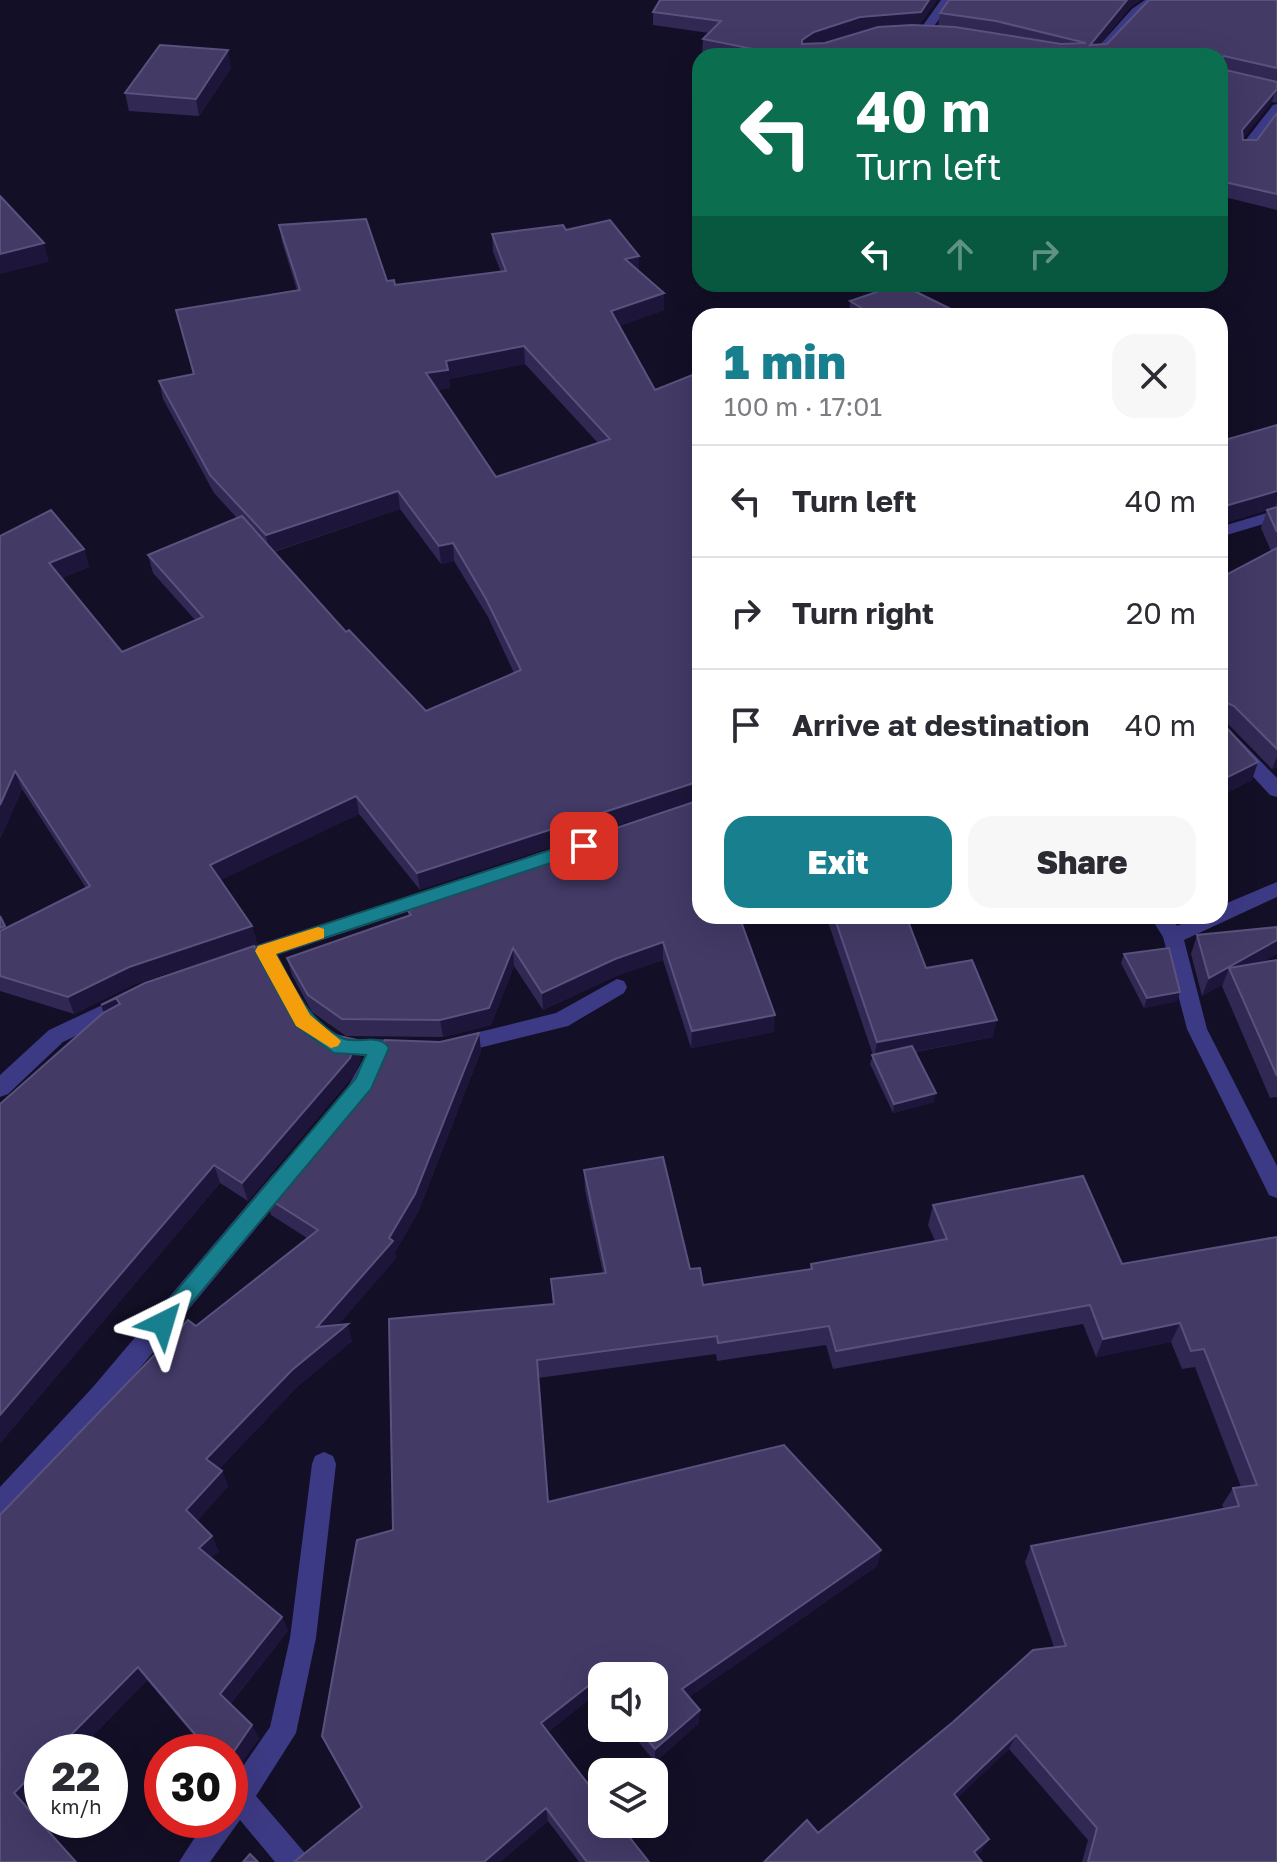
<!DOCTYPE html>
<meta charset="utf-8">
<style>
body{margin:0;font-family:"Golos Text",sans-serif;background:#f7f7f7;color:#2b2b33;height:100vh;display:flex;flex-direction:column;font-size:30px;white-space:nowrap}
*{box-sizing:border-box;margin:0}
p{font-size:26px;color:#7c7c81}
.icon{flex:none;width:44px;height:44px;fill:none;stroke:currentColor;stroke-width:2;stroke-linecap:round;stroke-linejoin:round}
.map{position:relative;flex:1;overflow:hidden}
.sheet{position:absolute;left:692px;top:308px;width:536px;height:616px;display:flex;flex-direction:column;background:#fff;border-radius:24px;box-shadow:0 8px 32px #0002}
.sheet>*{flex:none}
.hud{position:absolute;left:692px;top:48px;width:536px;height:244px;border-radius:24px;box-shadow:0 8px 32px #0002;background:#0b6e4f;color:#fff;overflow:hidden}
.fabs{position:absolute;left:588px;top:1662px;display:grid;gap:16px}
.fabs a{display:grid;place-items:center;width:80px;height:80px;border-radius:16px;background:#fff;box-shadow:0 8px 32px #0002;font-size:40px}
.speed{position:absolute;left:24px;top:1734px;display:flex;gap:16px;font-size:40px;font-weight:700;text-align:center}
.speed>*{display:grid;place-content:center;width:104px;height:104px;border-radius:50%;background:#fff;box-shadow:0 8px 32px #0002;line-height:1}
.speed small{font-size:20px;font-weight:400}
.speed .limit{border:12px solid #d22;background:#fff;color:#111}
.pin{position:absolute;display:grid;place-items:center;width:68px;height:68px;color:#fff;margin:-34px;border-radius:16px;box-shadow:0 4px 12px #0006}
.me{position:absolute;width:88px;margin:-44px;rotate:40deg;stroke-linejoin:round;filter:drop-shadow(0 0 6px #0008)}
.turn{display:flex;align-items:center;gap:28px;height:168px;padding:0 32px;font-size:36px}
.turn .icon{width:104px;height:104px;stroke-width:2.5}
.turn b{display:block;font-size:56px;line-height:68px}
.lanes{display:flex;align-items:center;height:76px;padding:0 32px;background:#0003;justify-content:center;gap:40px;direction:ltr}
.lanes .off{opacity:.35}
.round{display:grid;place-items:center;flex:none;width:84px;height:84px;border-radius:24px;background:#f7f7f7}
.overview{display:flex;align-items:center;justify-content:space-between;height:136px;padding:0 32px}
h1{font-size:48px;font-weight:800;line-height:60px;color:#187f8f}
.action{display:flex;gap:16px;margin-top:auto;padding:16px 32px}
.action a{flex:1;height:92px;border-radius:24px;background:#187f8f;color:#fff;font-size:32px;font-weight:800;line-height:92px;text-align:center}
.action a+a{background:#f7f7f7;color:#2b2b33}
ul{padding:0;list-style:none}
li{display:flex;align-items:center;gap:24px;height:112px;padding:0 32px;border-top:2px solid #e1e1e2}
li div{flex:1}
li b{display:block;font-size:30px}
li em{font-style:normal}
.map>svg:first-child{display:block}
</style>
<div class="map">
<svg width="1277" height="1862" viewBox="0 0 1277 1862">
<rect width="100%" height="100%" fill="#130f26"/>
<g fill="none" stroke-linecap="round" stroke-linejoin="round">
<g fill="#3d3a85" fill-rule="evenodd">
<polygon points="941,0 953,0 929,33 921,33 919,31"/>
<polygon points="1145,0 1159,0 1140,13 1102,56 1090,56 1132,9"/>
<polygon points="1277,104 1277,116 1251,152 1241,152 1241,146 1273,105"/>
<polygon points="1277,510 1277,520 1220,537 1220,527"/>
<polygon points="1220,724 1226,726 1277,778 1277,797 1270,795 1220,741"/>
<path d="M457,881L467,888L464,893L277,955C292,982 316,1034 348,1039C365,1041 382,1037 398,1042L402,1048L398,1054L386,1056C379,1073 369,1111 345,1103L342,1097L365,1056C302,1055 286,1009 259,961L233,970L226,968L223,962L226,956L257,945Z"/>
<polygon points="1277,882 1277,897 1184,940 1207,1029 1277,1166 1277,1198 1269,1195 1187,1029 1163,937 1150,916 1171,916 1177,926 1198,916 1220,916 1220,906"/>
<polygon points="617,979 624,981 627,987 624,993 568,1026 455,1054 448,1052 444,1046 448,1040 455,1038 556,1013"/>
<polygon points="128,993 135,995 138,1001 135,1007 63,1042 8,1094 0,1097 0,1075 49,1030"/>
<polygon points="283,1169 291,1172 294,1179 291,1186 111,1403 9,1514 0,1517 0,1487 93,1387 275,1172"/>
<polygon points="324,1452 333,1456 336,1464 316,1638 296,1733 256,1796 304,1852 308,1862 275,1862 240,1820 210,1862 179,1862 206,1820 230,1820 230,1785 270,1727 290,1638 312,1464 315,1456"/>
</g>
</g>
<g fill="#312854" fill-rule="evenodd">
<path d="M660,0H937L919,25L938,26L940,13L949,0H1140L1130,7L1099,45L1107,44L1277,0V103L1272,102L1242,139L1257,140L1277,113V210L1220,196V56H719L702,53L703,39L709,33L653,25V12ZM869,30L823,43L859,31Z"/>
<polygon points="231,68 199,116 129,111 125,93"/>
<path d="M279,225L395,285L501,272L493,252L492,234L566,230L639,272L664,293V310L619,326L655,390L420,890L359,814L220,880L252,926L257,944L135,984L74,1014L0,991V916L6,928L86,888L22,789L0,839V536L84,549L89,567L62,578L122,652L195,620L153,573L148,555L237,518L214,493L163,399L159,381L193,374L176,310L297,290L282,242ZM525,364L598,443L496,477L437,390L450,388L449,379ZM400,509L441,564L454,561L488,617L514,673L426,711L346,632L274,552Z"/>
<polygon points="850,301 965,316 849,316"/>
<polygon points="1277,425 1277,767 1272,769 1228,724 1224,722 1224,725 1252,780 1220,796 1220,578 1271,551 1261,528 1267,510 1221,524 1220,527 1220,435 1225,440"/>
<polygon points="700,800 774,1032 691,1048 663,960 616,976 543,1010 514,966 491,1025 443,1037 346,1036 312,1012 292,975 287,958 409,916 408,911 432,901 431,890"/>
<polygon points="826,916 906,916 926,968 993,1037 915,1052 934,1102 893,1113 870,1064 873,1055"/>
<polygon points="1197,935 1277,954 1262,962 1277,960 1277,1098 1276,1097 1270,1098 1222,986 1223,984 1202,996 1191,954"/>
<polygon points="1124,954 1177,1001 1144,1008 1121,963"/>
<polygon points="145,983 281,995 305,1022 361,1059 353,1076 248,1201 220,1183 0,1443 0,1104 104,1013 101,1005"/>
<polygon points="479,1033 481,1051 418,1212 395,1252 396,1258 338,1325 352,1341 297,1387 219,1469 222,1471 228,1486 197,1521 219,1551 211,1558 282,1617 288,1631 230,1704 259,1738 230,1779 230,1752 208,1752 147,1680 77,1752 42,1752 42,1787 25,1805 0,1862 196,1326 307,1238 271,1215 266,1197 440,1042"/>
<polygon points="584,1170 690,1269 703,1285 810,1270 811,1264 935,1241 928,1225 933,1205 1122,1264 1277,1237 1277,1862 1082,1862 1088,1840 1009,1749 957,1798 982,1851 977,1855 818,1833 1054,1647 1025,1562 1031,1546 1224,1509 1222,1505 1233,1488 1241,1487 1195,1367 1182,1369 1171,1342 1096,1357 1083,1324 833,1369 826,1345 717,1361 716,1354 538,1378 548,1502 881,1550 877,1566 689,1697 700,1710 698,1724 655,1762 627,1728 654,1728 602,1676 602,1698 597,1693 548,1732 649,1862 579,1862 548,1821 500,1862 294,1862 361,1808 328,1749 322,1736 393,1530 553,1304 551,1279 603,1273 585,1190"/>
</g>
<g fill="#1d163a">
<polygon points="929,0 937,0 919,25 859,31 813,46 801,53 802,40 814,32 860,17"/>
<polygon points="1127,0 1140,0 1130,7 1090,56 1090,45"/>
<polygon points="228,50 231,68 199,116 196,99"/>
<polygon points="1276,88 1272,102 1239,144 1242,130"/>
<polygon points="44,243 49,262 0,274 0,254"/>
<polygon points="639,256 639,274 625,259"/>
<polygon points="664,293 664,310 611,329 611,311"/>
<polygon points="524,346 525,364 449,379 450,388 427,391 426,373 446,361"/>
<polygon points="398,491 400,509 269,553 266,535"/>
<polygon points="1277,491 1276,507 1221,524 1220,527 1220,520 1225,506"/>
<polygon points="453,543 454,561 441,564 439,546"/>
<polygon points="84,549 89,567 55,581 49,563"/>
<polygon points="1277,757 1277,767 1272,769"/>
<polygon points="1258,762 1252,780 1220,796 1220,781"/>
<polygon points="15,771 22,789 0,839 0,805"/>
<polygon points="700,781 700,799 420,890 417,873"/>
<polygon points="356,796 359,814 215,883 210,865"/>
<polygon points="252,926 257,944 135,984 74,1014 68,997 129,967"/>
<polygon points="1277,940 1277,954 1234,978 1229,968 1223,984 1202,996 1209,978"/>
<polygon points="663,942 663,960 616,976 543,1010 542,993 615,959"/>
<polygon points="513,948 514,966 491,1025 443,1037 440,1020"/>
<polygon points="1180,992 1177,1001 1144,1008 1147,998"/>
<polygon points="116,998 123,1017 108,1024 101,1005"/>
<polygon points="775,1015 774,1032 691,1048 692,1031"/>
<polygon points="997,1020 993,1037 874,1059 877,1042"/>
<polygon points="479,1033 481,1051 418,1212 395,1252 396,1258 322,1344 317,1327 389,1238"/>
<polygon points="357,1040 361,1059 353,1076 248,1201 242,1183"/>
<polygon points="936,1093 934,1102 893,1113 894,1104"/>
<polygon points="214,1165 220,1183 0,1443 0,1415"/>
<polygon points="1180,1323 1171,1342 1096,1357 1103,1339"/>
<polygon points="348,1324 352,1341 297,1387 213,1475 206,1459 292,1370"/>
<polygon points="222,1471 228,1486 193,1526 186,1510"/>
<polygon points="212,1536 219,1551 206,1563 199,1548"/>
<polygon points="881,1550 877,1566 681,1703 682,1689"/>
<polygon points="282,1617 288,1631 227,1707 220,1694"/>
<polygon points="138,1667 147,1680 77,1752 54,1752"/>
<polygon points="597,1679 597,1693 543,1736 541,1723"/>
<polygon points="700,1710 698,1724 655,1762 655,1749"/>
<polygon points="252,1725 259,1738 230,1779 230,1757"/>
<polygon points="1016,1735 1009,1749 948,1807 954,1794"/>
<polygon points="42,1765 42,1787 25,1805 14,1793"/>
<polygon points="546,1808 548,1821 500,1862 484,1862"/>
<polygon points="989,1839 982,1851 969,1862 974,1852"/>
</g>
<g fill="#433a66" stroke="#5a527e" stroke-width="2" fill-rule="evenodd">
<polygon points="660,0 929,0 921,12 860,17 814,32 802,40 802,44 825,43 878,27 912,25 955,27 1061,44 1086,43 996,21 940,13 949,0 1127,0 1090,45 1107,44 1149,0 1277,0 1277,68 1224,56 1220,59 1221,69 1277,82 1277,89 1242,130 1243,140 1257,140 1277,113 1277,194 1220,181 1220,56 787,56 703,39 721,21 653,12"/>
<polygon points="160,45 228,50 196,99 125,93"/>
<polygon points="0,196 44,243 0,254"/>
<path d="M366,219L387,281L394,280L395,285L506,271L492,234L563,225L566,230L610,220L639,256L625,259L664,293L611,311L655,390L700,372V781L417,873L356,796L210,865L252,926L129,967L68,997L0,976V931L90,886L15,771L0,805V536L51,510L84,549L49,563L122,652L203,617L148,555L242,516L346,632L349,630L426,711L521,670L486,599L453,543L439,546L398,491L266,535L210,475L159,381L194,374L176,310L300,290L279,225ZM524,346L610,439L496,477L426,373L448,370L446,361Z"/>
<polygon points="900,284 965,316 858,316 870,313 850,301"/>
<polygon points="1277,425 1277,491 1225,506 1222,519 1220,520 1220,435 1225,440"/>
<polygon points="1277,507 1277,532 1267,510"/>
<polygon points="1277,548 1277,749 1234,706 1227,703 1223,706 1224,725 1258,762 1220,781 1220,578"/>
<polygon points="700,800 700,916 739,916 775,1015 692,1031 663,942 615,959 542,993 513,948 489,1008 440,1020 342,1019 308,995 287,958 411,915 408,911 438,898 431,890"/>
<polygon points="0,916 5,926 0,928"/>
<polygon points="834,916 906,916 926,968 972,960 997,1020 877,1042"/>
<polygon points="1277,927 1277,940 1209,978 1197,935"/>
<polygon points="254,946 281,995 305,1022 321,1032 357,1040 350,1058 242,1183 214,1165 0,1415 0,1104 103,1013 120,1004 116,998 101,1005 145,983"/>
<polygon points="1169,948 1180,992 1147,998 1124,954"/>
<polygon points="1277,960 1277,1076 1229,968"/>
<polygon points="479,1033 415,1194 389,1238 393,1241 317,1327 348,1324 292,1370 206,1459 222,1471 186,1510 212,1536 199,1548 282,1617 220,1694 252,1725 230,1757 230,1752 210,1752 138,1667 54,1752 42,1752 42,1765 14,1793 76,1862 0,1862 0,1515 188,1320 196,1326 318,1230 266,1197 371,1072 385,1040 440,1042"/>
<polygon points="912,1046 936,1093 894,1104 872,1055"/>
<polygon points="663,1157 690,1269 700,1268 703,1285 812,1269 811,1264 947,1239 933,1205 1083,1176 1122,1264 1277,1237 1277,1862 1088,1862 1097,1828 1016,1735 954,1794 989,1839 974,1852 982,1862 764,1862 807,1820 818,1833 953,1722 1033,1650 1066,1646 1031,1546 1239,1506 1233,1488 1257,1485 1204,1349 1191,1351 1180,1323 1103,1339 1090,1305 836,1351 829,1326 718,1343 717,1336 537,1360 548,1502 784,1445 881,1550 682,1689 700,1710 655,1749 638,1728 654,1728 654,1676 602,1676 602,1685 597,1679 541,1723 602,1802 602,1824 619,1824 649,1862 587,1862 546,1808 484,1862 294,1862 362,1807 322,1736 357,1540 393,1530 389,1319 554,1304 551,1279 606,1273 584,1170"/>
<polygon points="250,1854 258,1862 243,1862"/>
</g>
<path fill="#187f8f" stroke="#10535d" stroke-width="2" d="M584,839L593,846L590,850L276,954C294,987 307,1020 342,1038C356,1045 380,1032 389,1048L371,1089L170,1329L163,1332L155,1329L152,1323L155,1316L356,1078L366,1055L334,1053L296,1026L255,951L258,946Z"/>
<polygon fill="#f59e0b" points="318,927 324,929 324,938 276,954 310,1015 341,1041 338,1046 331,1048 296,1026 255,951 258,946"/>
</svg>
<div class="fabs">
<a><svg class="icon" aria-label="sound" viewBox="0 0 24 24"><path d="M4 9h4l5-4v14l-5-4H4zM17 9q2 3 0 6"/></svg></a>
<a><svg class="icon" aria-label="layers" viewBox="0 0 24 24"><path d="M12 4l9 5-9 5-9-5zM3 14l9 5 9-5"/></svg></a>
</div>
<div class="speed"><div>22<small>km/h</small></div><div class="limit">30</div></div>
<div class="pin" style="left:584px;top:846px;background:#d93025"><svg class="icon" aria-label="arrive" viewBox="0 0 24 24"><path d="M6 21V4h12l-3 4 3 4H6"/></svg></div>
<svg class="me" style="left:163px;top:1323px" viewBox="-20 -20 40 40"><path d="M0-17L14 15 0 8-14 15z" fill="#187f8f" stroke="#fff" stroke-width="4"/></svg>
<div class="hud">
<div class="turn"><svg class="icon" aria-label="left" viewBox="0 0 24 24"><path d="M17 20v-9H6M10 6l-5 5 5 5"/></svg><div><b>40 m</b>Turn left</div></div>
<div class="lanes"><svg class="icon" aria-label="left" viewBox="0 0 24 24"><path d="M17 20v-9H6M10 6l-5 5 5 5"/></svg><svg class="icon off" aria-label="ahead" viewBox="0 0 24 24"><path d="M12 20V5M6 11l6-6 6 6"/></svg><svg class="icon off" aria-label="right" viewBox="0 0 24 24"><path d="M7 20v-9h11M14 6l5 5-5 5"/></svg></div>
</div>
<section class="sheet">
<div class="overview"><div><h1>1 min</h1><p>100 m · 17:01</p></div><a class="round"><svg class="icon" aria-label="close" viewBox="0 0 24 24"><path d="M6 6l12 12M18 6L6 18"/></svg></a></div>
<ul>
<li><svg class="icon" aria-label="left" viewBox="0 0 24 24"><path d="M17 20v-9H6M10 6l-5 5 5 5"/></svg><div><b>Turn left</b></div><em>40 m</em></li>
<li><svg class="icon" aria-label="right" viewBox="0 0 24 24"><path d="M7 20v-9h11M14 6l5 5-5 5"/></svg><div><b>Turn right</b></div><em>20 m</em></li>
<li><svg class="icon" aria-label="arrive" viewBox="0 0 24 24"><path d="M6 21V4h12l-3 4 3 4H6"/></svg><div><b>Arrive at destination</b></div><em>40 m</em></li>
</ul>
<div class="action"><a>Exit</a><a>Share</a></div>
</section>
</div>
